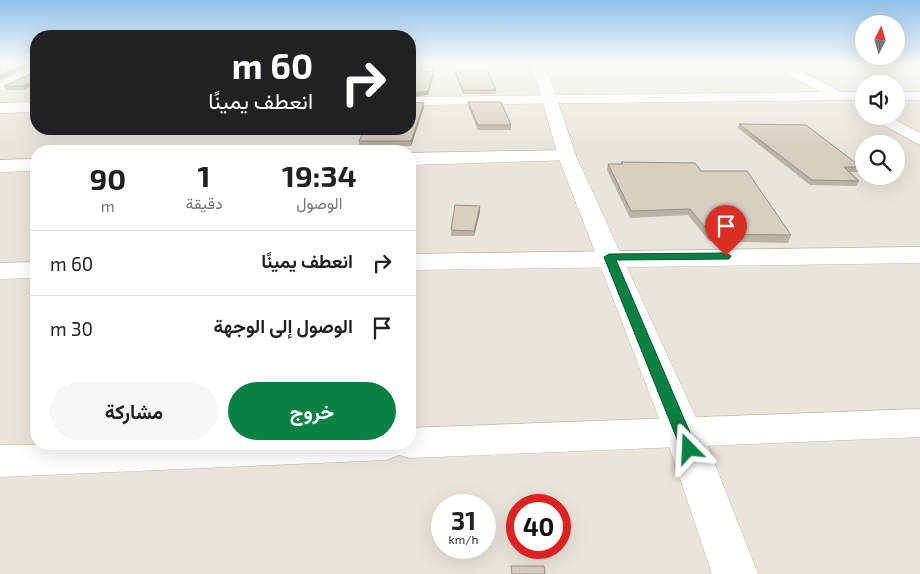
<!DOCTYPE html>
<html lang="ar">
<head>
<meta charset="utf-8">
<style>
  :root { --surface:#fff; --page:#f6f6f6; --text:#202124; --muted:#757577; --line:#e0e0e0; --accent:#0b8043 }
  body { margin:0; font-family:"Exo 2",Vazirmatn,sans-serif; background:var(--page); color:var(--text); direction:rtl; height:100vh; display:flex; flex-direction:column; font-size:19px; white-space:nowrap }
  * { box-sizing:border-box; margin:0 }
  p { font-size:16px; color:var(--muted) }
  .icon { flex:none; width:28px; height:28px; fill:none; stroke:currentColor; stroke-width:2; stroke-linecap:round; stroke-linejoin:round }
  .map { position:relative; flex:1; overflow:hidden; direction:ltr }
  .drawer { position:absolute; left:30px; top:145px; width:386px; height:305px; display:flex; flex-direction:column; background:var(--surface); border-radius:20px; box-shadow:0 5px 20px #0002; direction:rtl }
  .drawer>* { flex:none }
  .hud { position:absolute; left:30px; top:30px; width:386px; height:105px; border-radius:20px; box-shadow:0 5px 20px #0002; direction:rtl; background:#202124; color:#fff; overflow:hidden }
  .needle { width:32px; rotate:5deg }
  .controls { position:absolute; left:855px; top:15px; display:grid; gap:10px }
  .controls a { display:grid; place-items:center; width:50px; height:50px; border-radius:50%; background:var(--surface); box-shadow:0 5px 20px #0002; font-size:25px }
  .speed { position:absolute; left:431px; top:494px; display:flex; gap:10px; font-size:25px; font-weight:700; text-align:center }
  .speed>* { display:grid; place-content:center; width:65px; height:65px; border-radius:50%; background:var(--surface); box-shadow:0 5px 20px #0002; line-height:1 }
  .speed small { font-size:12px; font-weight:400 }
  .speed .limit { border:8px solid #d22; background:#fff; color:#111 }
  .pin { position:absolute; display:grid; place-items:center; width:42px; height:42px; color:#fff; margin:-51px -21px; border-radius:50% 50% 50% 0; rotate:-45deg; box-shadow:0 0 5px #0007 }
  .pin .icon { rotate:45deg }
  .me { position:absolute; width:55px; margin:-28px; rotate:339deg; stroke-linejoin:round; filter:drop-shadow(0 0 4px #0008) }
  .turn { display:flex; align-items:center; gap:18px; height:105px; padding:0 20px; font-size:22px }
  .turn .icon { width:65px; height:65px; stroke-width:2.5 }
  .turn b { display:block; font-size:35px; line-height:42px }
  .eta { display:flex; justify-content:space-evenly; align-items:center; height:85px; text-align:center }
  .eta b { font-size:30px; font-weight:700; line-height:35px }
  .button { display:flex; gap:10px; margin-top:auto; padding:10px 20px }
  .button a { flex:1; height:58px; border-radius:30px; background:var(--accent); color:#fff; font-size:20px; font-weight:700; line-height:58px; text-align:center }
  .button a+a { background:var(--page); color:var(--text) }
  ul { padding:0; list-style:none }
  li { display:flex; align-items:center; gap:15px; height:65px; padding:0 20px; border-top:1px solid var(--line) }
  li div { flex:1 }
  li b { display:block; font-size:19px }
  li em { font-style:normal }
  .map>svg:first-child { display:block }
  .residential { fill:#eae5da; fill-rule:evenodd }
  .lines { fill:none; stroke-linecap:round; stroke-linejoin:round }
  .minor-casing { stroke:#c2bbae; stroke-width:1 }
  .tertiary-casing { stroke:#c2bbae; stroke-width:1 }
  .minor { fill:#fff; fill-rule:evenodd }
  .tertiary { fill:#fff; fill-rule:evenodd }
  .wall { fill:#bab2a6 }
  .shaded-wall { fill:#979187 }
  .building { fill:#d8cfc1; stroke:#979187 }
  .route { fill:#0b8043; stroke:#07532c }
</style>
</head>
<body>
<div class="map">
<svg width="920" height="574" viewBox="0 0 920 574">
  <rect width="100%" height="100%" fill="#f6f3ec"/>
  <!-- residential -->
  <path class="residential" d="M0 63H36V129H410V63H920V574H0ZM864 84H896V116H864ZM864 144H896V176H864ZM36 151H410V444H36ZM442 505H485V548H442ZM518 505H560V548H518Z"/>
  <g class="lines">
    <defs>
      <g id="minor">
        <polygon points="410,63 442,63 436,67 410,67"/>
        <polygon points="769,63 785,63 841,92 864,92 864,100 410,105 410,97 820,92"/>
        <polygon points="36,65 36,74 0,91 0,82"/>
        <rect x="896" y="92" width="24" height="8"/>
        <polygon points="36,102 36,112 0,113 0,103"/>
        <polygon points="867,116 888,116 920,133 920,145"/>
        <polygon points="567,150 574,152 576,156 574,160 410,165 410,153"/>
        <polygon points="36,159 36,171 0,172 0,160"/>
        <polygon points="920,247 920,263 410,270 410,254"/>
        <polygon points="36,262 36,278 0,279 0,263"/>
        <polygon points="920,409 920,437 410,458 399,455 386,460 0,477 0,445 410,444 410,428"/>
      </g>
      <polygon id="tertiary" points="528,63 540,63 551,81 576,156 702,431 758,574 712,574 664,431 558,156 537,81"/>
    </defs>
    <!-- minor casing -->
    <use href="#minor" class="minor-casing"/>
    <!-- tertiary casing -->
    <use href="#tertiary" class="tertiary-casing"/>
    <!-- minor -->
    <use href="#minor" class="minor"/>
    <!-- tertiary -->
    <use href="#tertiary" class="tertiary"/>
  </g>
  <!-- wall -->
  <g class="wall">
    <polygon points="1,63 36,63 36,84 24,90 6,90 4,86 35,72 36,64 35,63 0,80 0,64"/>
    <polygon points="455,71 496,90 496,94 463,94 455,75"/>
    <polygon points="468,102 511,125 511,130 478,130 468,106"/>
    <polygon points="424,107 411,146 359,146 359,141"/>
    <polygon points="739,124 861,167 859,172 849,172 859,181 856,186 810,185 738,128"/>
    <polygon points="204,129 198,134 167,134 166,130"/>
    <polygon points="621,162 701,171 791,235 788,243 709,241 688,215 630,218 607,170 608,164 621,164"/>
    <polygon points="480,206 480,212 474,236 451,236 451,230"/>
  </g>
  <!-- shaded-wall -->
  <g class="shaded-wall">
    <polygon points="26,63 35,63 0,80 0,75"/>
    <polygon points="434,71 434,75 428,95 410,97 410,93"/>
    <polygon points="36,79 36,84 24,90 22,86"/>
    <polygon points="424,103 424,107 411,146 411,141"/>
    <polygon points="198,129 204,129 198,134 197,130"/>
    <polygon points="480,206 480,212 474,236 474,231"/>
  </g>
  <!-- building -->
  <g class="building">
    <polygon points="1,63 26,63 0,75 0,64"/>
    <polygon points="36,63 36,79 22,86 4,86 35,72"/>
    <polygon points="410,65 422,65 421,72 434,71 428,91 410,93"/>
    <polygon points="487,70 496,90 463,90 455,71"/>
    <polygon points="410,102 424,103 411,141 359,141 365,129 410,129"/>
    <polygon points="468,102 501,102 511,125 478,125"/>
    <polygon points="739,124 806,125 861,167 844,167 859,181 812,180"/>
    <polygon points="166,129 198,129 197,130 166,130"/>
    <polygon points="621,162 695,163 701,171 747,171 791,235 711,234 690,209 631,211 608,164 623,164"/>
    <polygon points="455,205 480,206 474,231 451,230"/>
    <polygon points="511,566 544,566 545,574 512,574"/>
  </g>
  <!-- sky -->
  <linearGradient id="sky" x2="0" y2="1"><stop stop-color="#8fc1ec"/><stop offset="0.44" stop-color="#fbfaf6"/><stop offset="1" stop-color="#fbfaf6" stop-opacity="0"/></linearGradient>
  <rect width="920" height="144" fill="url(#sky)"/>
  <!-- route -->
  <polygon class="route" points="726,253 731,256 729,259 616,260 697,449 695,453 689,455 684,453 681,449 604,257 609,254"/>
</svg>
<div class="controls">
<a><svg class="needle" viewBox="-14 -14 28 28"><path d="M0-13l5 13h-10z" fill="#e53935"/><path d="M0 13l5-13h-10z" fill="#757577"/></svg></a>
<a><svg class="icon" aria-label="sound" viewBox="0 0 24 24"><path d="M4 9h4l5-4v14l-5-4H4zM17 9q2 3 0 6"/></svg></a>
<a><svg class="icon" aria-label="search" viewBox="0 0 24 24"><circle cx="10" cy="10" r="6"/><path d="M15 15l6 6"/></svg></a>
</div>
<div class="speed"><div>31<small>km/h</small></div><div class="limit">40</div></div>
<div class="pin" style="left:726px;top:256px;background:#d93025"><svg class="icon" aria-label="arrive" viewBox="0 0 24 24"><path d="M6 21V4h12l-3 4 3 4H6"/></svg></div>
<svg class="me" style="left:689px;top:449px" viewBox="-20 -20 40 40"><path d="M0-17L14 15 0 8-14 15z" fill="#0b8043" stroke="#fff" stroke-width="4"/></svg>
<div class="hud">
<div class="turn"><svg class="icon" aria-label="right" viewBox="0 0 24 24"><path d="M7 20v-9h11M14 6l5 5-5 5"/></svg><div><b>60 m</b>انعطف يمينًا</div></div>
</div>
<section class="drawer">
<div class="eta">
<div><b>19:34</b><p>الوصول</p></div>
<div><b>1</b><p>دقيقة</p></div>
<div><b>90</b><p>m</p></div>
</div>
<ul>
<li><svg class="icon" aria-label="right" viewBox="0 0 24 24"><path d="M7 20v-9h11M14 6l5 5-5 5"/></svg><div><b>انعطف يمينًا</b></div><em>60 m</em></li>
<li><svg class="icon" aria-label="arrive" viewBox="0 0 24 24"><path d="M6 21V4h12l-3 4 3 4H6"/></svg><div><b>الوصول إلى الوجهة</b></div><em>30 m</em></li>
</ul>
<div class="button"><a>خروج</a><a>مشاركة</a></div>
</section>
</div>
</body>
</html>
